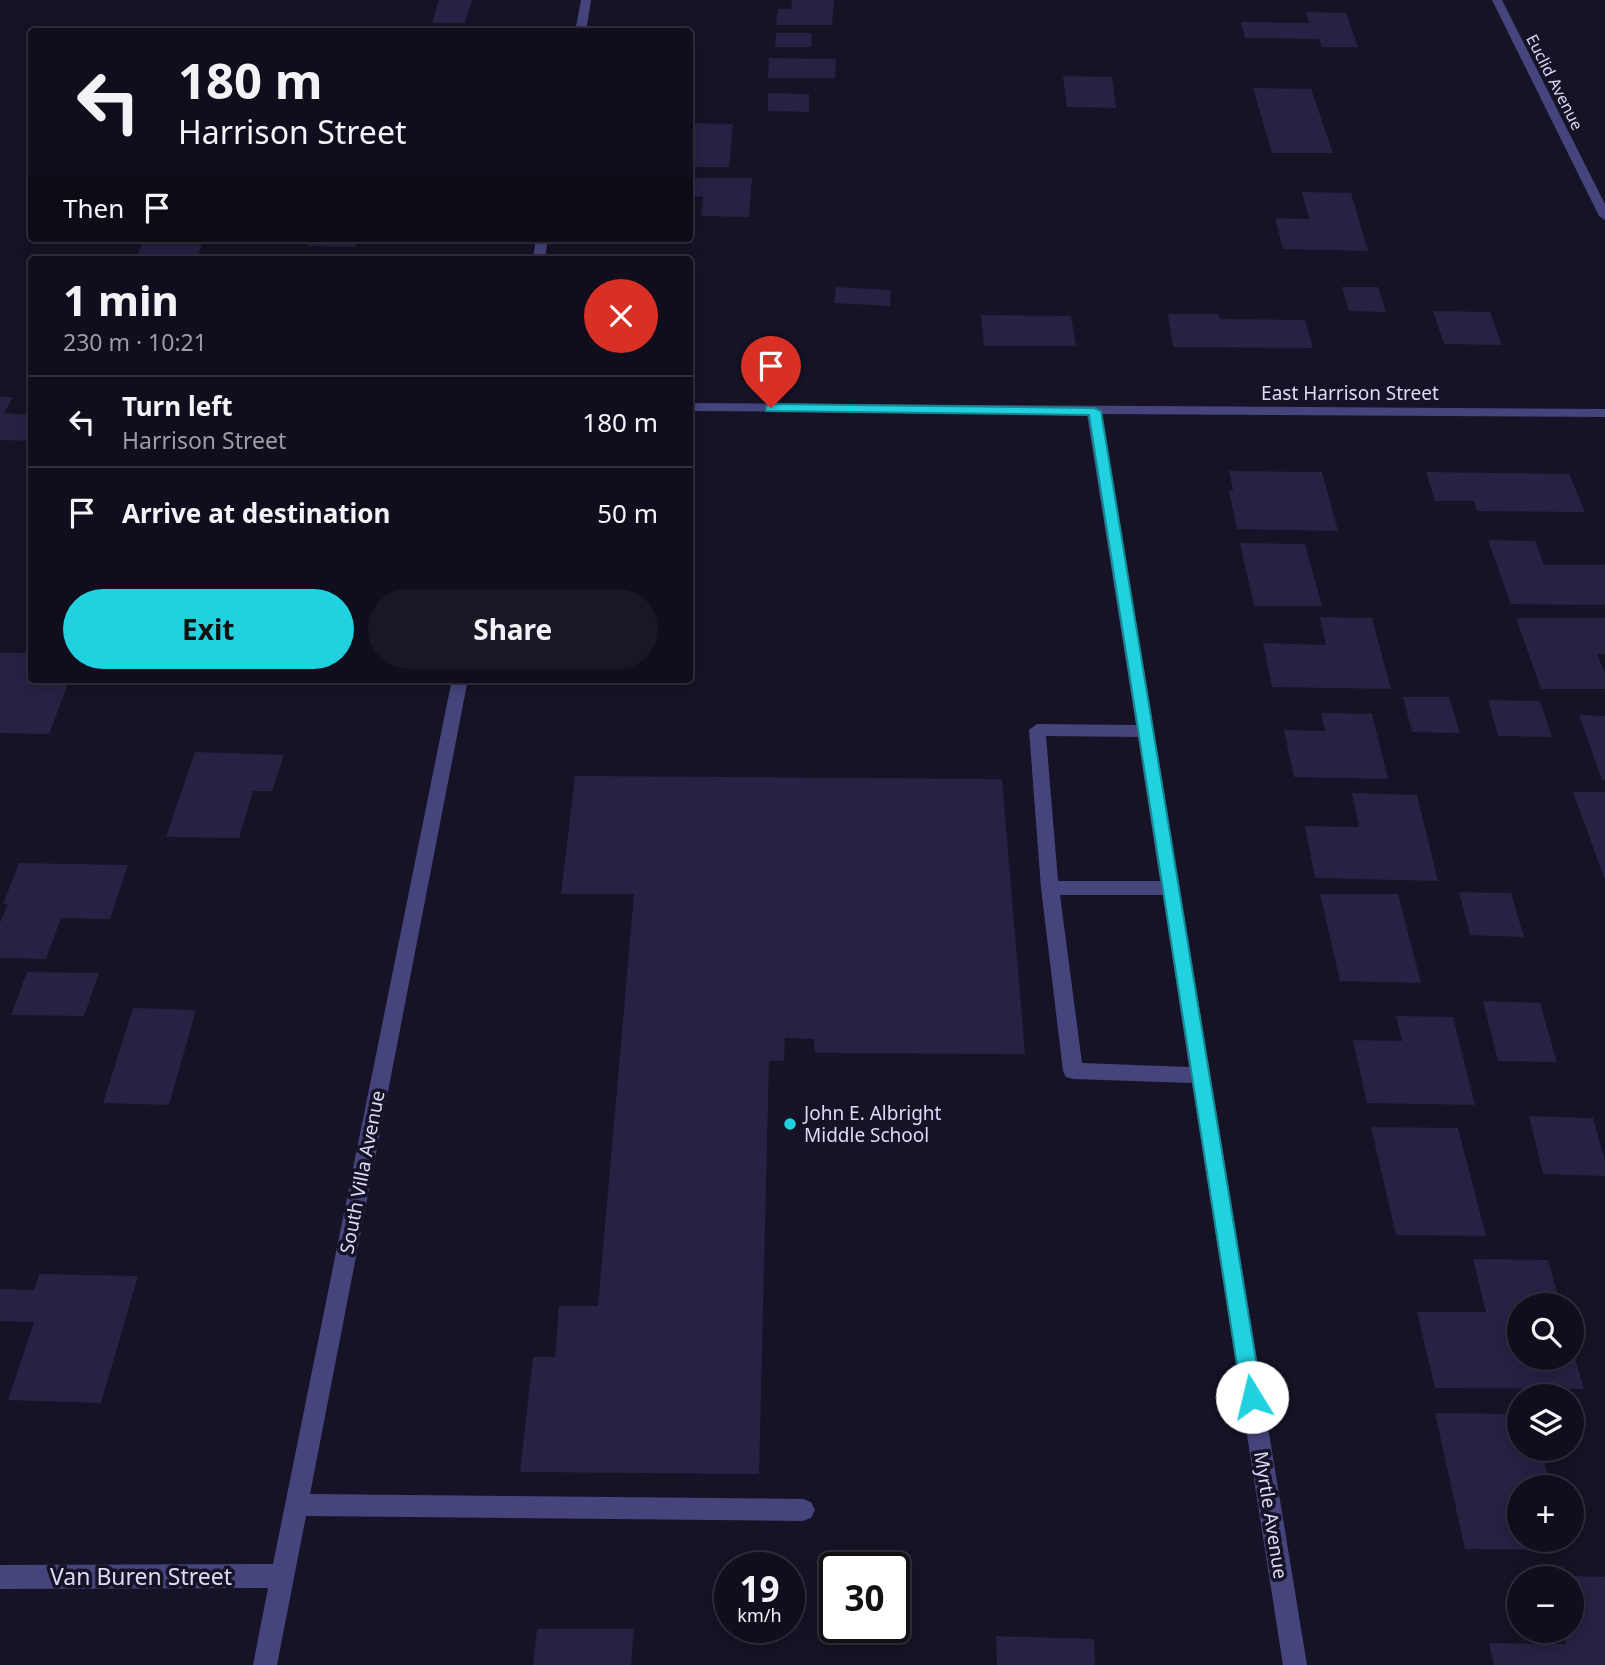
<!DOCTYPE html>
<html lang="en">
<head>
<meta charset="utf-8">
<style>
  :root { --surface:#100e1c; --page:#191725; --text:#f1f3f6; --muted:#9c9ca3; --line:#302e3b; --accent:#21d1e0 }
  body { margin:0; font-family:"Noto Sans",sans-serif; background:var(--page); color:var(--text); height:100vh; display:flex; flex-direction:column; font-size:26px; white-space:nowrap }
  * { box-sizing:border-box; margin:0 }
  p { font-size:23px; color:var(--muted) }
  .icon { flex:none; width:38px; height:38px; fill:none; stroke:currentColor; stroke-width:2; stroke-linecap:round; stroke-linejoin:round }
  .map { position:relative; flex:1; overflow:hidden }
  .drawer { position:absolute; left:28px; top:256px; width:665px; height:427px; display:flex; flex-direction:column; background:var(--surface); border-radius:7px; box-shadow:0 4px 18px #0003,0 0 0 2px var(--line) }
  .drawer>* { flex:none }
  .top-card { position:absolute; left:28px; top:28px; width:665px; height:214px; border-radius:7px; box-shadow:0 4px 18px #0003,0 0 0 2px var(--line); background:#100e1c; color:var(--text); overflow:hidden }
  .tools { position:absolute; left:1507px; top:1293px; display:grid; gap:14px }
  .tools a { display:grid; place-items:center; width:77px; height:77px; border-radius:50%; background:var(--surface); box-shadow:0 4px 18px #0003,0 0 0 2px var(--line); font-size:35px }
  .speed { position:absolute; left:714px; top:1552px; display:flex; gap:14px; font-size:35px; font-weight:700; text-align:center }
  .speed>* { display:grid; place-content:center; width:91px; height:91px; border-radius:50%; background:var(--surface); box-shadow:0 4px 18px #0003,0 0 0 2px var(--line); line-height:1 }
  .speed small { font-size:18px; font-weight:400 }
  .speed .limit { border:4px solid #111; border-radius:10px; background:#fff; color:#111 }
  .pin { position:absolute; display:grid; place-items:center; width:60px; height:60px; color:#fff; margin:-72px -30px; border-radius:50% 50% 50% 0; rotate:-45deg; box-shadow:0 0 7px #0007 }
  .pin .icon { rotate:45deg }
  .me { position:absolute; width:77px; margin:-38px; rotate:351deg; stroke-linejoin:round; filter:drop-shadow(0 0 5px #0008) }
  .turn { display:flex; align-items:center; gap:24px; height:147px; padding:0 35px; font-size:32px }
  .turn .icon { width:91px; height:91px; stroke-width:2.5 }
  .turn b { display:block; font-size:49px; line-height:60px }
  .then { display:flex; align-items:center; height:66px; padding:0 35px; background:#0003; gap:14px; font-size:26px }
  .round { display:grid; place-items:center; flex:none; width:74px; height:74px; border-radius:37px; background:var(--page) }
  .headline { display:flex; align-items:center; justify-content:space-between; height:119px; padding:0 35px }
  h1 { font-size:42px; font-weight:700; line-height:52px }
  .button { display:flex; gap:14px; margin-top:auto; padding:14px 35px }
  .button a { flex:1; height:80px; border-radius:42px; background:var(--accent); color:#111; font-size:28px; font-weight:700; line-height:80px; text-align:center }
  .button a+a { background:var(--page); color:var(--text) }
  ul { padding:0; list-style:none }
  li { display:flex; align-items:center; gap:21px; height:91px; padding:0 35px; border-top:2px solid var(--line) }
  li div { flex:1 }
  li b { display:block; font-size:26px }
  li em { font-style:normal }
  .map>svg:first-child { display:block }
  .building { fill:#272143 }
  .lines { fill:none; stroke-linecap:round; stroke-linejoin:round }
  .minor { fill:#45447d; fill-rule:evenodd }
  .route { fill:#21d1e0; stroke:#158892; stroke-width:2 }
  .poi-dot { fill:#21d1e0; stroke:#151325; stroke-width:2.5 }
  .labels { text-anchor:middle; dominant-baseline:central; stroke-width:7; stroke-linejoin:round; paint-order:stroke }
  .far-street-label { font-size:16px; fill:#dedbfa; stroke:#151325 }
  .street-label { font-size:19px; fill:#dedbfa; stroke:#151325 }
  .poi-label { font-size:19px; fill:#dedbfa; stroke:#151325; text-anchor:start }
  .near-street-label { font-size:23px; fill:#dedbfa; stroke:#151325 }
</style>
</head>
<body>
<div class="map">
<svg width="1605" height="1665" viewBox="0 0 1605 1665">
  <rect width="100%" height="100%" fill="#151325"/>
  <!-- building -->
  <g class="building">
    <polygon points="439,0 472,0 465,23 432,23"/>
    <polygon points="792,0 834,0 832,25 776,25 778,9 791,9"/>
    <polygon points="1306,12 1346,13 1358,47 1322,47 1319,39 1245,38 1241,22 1309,23"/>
    <polygon points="776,33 812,33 811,47 775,47"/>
    <polygon points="769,58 836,59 835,78 768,78"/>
    <polygon points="1063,76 1112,77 1116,108 1067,107"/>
    <polygon points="1253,88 1311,89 1333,153 1272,153"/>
    <polygon points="768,93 809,94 809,112 768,111"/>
    <polygon points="690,123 733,124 729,167 690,167"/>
    <polygon points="690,178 752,178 749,217 701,216 703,197 690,196"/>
    <polygon points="1302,192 1351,193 1368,251 1283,249 1275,218 1309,219"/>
    <polygon points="145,238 204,238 198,255 138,254"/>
    <polygon points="310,238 358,238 355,247 307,246"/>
    <polygon points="836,287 891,290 890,306 834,303"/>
    <polygon points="1342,287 1378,287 1386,312 1349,311"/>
    <polygon points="1433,311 1490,312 1502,345 1444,344"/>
    <polygon points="1168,314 1218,314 1220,319 1305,320 1313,348 1173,347"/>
    <polygon points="981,315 1071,316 1076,346 984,346"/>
    <polygon points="0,397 13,397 4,413 32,415 32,441 0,440"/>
    <polygon points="1229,471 1322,472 1338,531 1237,529 1229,490 1233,491"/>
    <polygon points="1426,472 1569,474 1585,512 1477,511 1474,501 1435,501"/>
    <polygon points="1488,540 1535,541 1544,565 1605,565 1605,605 1511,604"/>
    <polygon points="1240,543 1305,544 1322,606 1254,606"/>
    <polygon points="1320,617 1372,618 1391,689 1272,687 1263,643 1326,645"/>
    <polygon points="1516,618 1605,618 1605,654 1597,654 1605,673 1605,689 1541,689"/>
    <polygon points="0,653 32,653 32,679 70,679 49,734 0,733"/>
    <polygon points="1403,697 1449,697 1460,733 1412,732"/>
    <polygon points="1488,700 1540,701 1552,737 1498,736"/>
    <polygon points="1321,713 1372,714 1388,779 1294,777 1284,730 1325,731"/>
    <polygon points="1579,715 1605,716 1605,780 1602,780"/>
    <polygon points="195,752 284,755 272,791 253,791 239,838 166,837"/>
    <polygon points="575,776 1002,779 1025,1054 815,1053 814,1039 785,1038 784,1061 769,1061 759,1474 520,1472 533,1357 555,1357 559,1306 598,1306 634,894 561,894"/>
    <polygon points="1573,792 1605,792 1605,880"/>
    <polygon points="1352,793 1417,795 1438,881 1315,878 1305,826 1359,827"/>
    <polygon points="19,863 128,865 110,919 61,918 46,959 0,958 0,923 8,904 3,904"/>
    <polygon points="1459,892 1511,893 1524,937 1470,935"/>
    <polygon points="1320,894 1398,894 1421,983 1340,981"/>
    <polygon points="27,972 99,973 84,1016 11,1015"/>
    <polygon points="1483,1001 1540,1003 1557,1062 1498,1061"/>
    <polygon points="133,1008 196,1010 169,1105 103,1103"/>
    <polygon points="1396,1016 1453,1017 1475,1105 1367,1103 1353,1040 1402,1041"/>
    <polygon points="1529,1116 1593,1118 1605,1161 1605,1176 1543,1174"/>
    <polygon points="1371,1127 1458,1128 1486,1236 1396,1235"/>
    <polygon points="1473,1259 1548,1260 1561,1306 1519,1306 1519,1358 1572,1358 1572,1347 1584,1389 1435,1388 1417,1312 1486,1312"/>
    <polygon points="39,1274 138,1276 101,1403 8,1400 34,1322 0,1321 0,1289 34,1290"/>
    <polygon points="1435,1413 1519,1414 1519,1449 1541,1449 1551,1488 1519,1488 1519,1540 1564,1540 1566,1550 1465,1549"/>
    <polygon points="1572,1576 1605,1577 1605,1665 1494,1665 1489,1643 1566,1644 1563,1631 1572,1631"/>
    <polygon points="537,1629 634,1629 631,1665 533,1665"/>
    <polygon points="996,1636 1094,1639 1095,1665 997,1665"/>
  </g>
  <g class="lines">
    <!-- minor -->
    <g class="minor">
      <polygon points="581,0 591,0 586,32 575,32"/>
      <polygon points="1492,0 1502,0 1605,204 1605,220 1599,216"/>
      <polygon points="536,238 548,238 545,259 533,259"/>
      <path d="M690 403 1605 409V417L1102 414 1307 1665H1283L1192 1083 1073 1079 1066 1077 1063 1071 1041 888 1029 730 1037 724 1136 725 1087 414 690 411ZM1046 736 1138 737 1160 881H1058ZM1060 895H1163L1189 1067 1082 1063Z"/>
      <polygon points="452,679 468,679 310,1494 803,1499 811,1502 815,1510 811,1518 803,1521 306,1516 277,1665 253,1665 268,1588 0,1589 0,1565 273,1564"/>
    </g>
  </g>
  <!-- route -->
  <polygon class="route" points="771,404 1094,408 1101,411 1262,1397 1259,1404 1252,1406 1245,1404 1242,1397 1089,415 766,411 766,406"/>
  <!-- markers -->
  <circle class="poi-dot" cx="790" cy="1124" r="7"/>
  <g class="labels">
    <!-- far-street labels -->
    <g class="far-street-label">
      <text transform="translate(1555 82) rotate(63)">Euclid Avenue</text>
    </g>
    <!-- street labels -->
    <g class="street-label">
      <text x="1350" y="393">East Harrison Street</text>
      <text transform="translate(362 1172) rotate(-79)">South Villa Avenue</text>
      <text transform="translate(1271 1515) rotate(81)">Myrtle Avenue</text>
    </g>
    <!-- poi labels -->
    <g class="poi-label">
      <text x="804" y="1113">John E. Albright<tspan x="804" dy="22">Middle School</tspan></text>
    </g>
    <!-- near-street labels -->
    <g class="near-street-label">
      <text x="141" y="1576">Van Buren Street</text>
    </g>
  </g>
</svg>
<div class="tools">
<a><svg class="icon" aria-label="search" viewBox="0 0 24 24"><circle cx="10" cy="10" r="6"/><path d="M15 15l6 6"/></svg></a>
<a><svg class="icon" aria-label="layers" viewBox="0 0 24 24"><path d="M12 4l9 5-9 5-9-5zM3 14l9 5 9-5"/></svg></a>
<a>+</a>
<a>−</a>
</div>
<div class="speed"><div>19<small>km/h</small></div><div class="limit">30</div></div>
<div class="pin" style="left:771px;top:408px;background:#d93025"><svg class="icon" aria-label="arrive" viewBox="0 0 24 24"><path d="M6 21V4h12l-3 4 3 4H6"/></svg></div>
<svg class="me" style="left:1252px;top:1397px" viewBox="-20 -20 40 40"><circle r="19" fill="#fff"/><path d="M0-13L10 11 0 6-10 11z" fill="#21d1e0"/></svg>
<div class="top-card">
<div class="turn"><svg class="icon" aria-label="left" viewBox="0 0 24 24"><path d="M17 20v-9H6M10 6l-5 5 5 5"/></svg><div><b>180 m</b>Harrison Street</div></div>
<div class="then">Then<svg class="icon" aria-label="arrive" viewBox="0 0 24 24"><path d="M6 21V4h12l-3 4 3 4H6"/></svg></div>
</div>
<section class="drawer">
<div class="headline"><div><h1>1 min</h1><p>230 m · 10:21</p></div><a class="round" style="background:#d93025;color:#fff"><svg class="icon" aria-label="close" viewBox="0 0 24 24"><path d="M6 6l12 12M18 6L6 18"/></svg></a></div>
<ul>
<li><svg class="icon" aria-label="left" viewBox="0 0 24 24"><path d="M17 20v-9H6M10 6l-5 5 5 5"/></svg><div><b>Turn left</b><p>Harrison Street</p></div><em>180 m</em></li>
<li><svg class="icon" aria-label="arrive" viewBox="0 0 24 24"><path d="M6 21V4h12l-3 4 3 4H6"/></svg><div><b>Arrive at destination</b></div><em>50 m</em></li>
</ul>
<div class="button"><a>Exit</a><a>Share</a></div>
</section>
</div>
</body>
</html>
